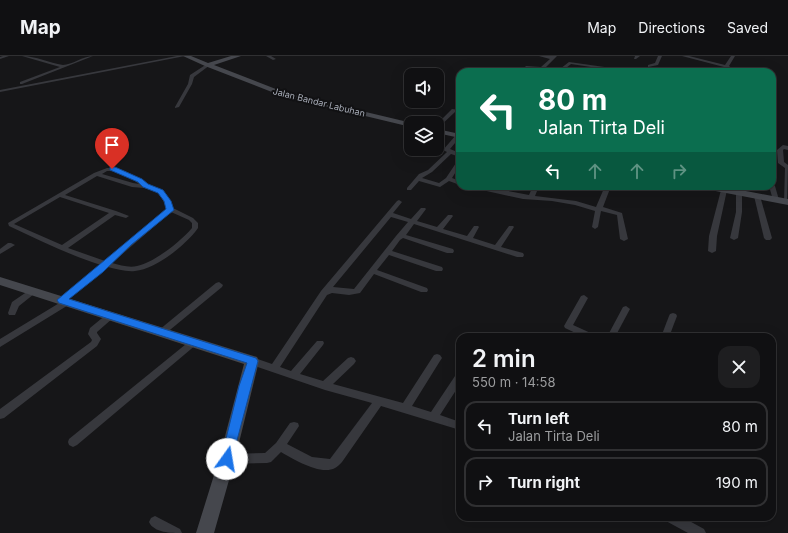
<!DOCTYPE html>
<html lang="en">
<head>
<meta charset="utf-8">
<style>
  :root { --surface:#101012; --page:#1e1e20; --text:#f1f3f6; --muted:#9c9d9f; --line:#303032 }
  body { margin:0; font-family:Inter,sans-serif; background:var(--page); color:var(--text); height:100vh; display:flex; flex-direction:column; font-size:15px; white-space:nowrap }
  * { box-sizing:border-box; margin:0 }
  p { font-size:13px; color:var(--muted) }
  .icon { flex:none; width:22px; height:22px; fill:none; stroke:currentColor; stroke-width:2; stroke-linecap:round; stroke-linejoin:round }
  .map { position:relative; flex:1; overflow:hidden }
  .sheet { position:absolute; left:456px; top:277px; width:320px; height:188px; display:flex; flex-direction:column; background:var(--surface); border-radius:12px; box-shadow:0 4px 16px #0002,0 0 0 1px var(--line) }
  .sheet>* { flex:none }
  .top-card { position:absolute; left:456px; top:12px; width:320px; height:122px; border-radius:12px; box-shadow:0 4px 16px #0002,0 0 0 1px var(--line); background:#0b6e4f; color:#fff; overflow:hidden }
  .controls { position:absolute; left:404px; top:12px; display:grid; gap:8px }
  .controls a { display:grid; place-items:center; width:40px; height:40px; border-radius:8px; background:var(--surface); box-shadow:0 4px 16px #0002,0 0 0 1px var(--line); font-size:20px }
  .pin { position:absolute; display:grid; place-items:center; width:34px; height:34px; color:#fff; margin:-41px -17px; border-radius:50% 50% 50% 0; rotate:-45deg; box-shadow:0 0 4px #0007 }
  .pin .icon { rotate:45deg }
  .me { position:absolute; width:44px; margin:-22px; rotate:13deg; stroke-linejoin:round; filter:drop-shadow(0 0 3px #0008) }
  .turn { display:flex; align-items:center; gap:14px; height:84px; padding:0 16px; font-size:18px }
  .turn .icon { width:52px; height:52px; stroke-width:2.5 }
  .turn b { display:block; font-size:28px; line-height:34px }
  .lanes { display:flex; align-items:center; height:38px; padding:0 16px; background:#0003; justify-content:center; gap:20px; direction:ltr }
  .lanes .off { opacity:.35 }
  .round { display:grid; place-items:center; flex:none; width:42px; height:42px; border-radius:12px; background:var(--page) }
  .summary { display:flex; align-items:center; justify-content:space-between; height:68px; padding:0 16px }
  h1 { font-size:24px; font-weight:600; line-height:30px }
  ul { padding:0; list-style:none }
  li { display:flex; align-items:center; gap:12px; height:50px; margin:0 8px 6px; padding:0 8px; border:2px solid var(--line); border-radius:12px }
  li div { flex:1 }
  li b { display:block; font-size:15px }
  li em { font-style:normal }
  header { display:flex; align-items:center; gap:24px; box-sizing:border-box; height:56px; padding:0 20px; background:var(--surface); border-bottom:1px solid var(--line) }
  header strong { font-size:19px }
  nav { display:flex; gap:22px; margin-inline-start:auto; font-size:14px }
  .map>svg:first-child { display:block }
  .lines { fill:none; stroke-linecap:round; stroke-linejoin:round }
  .street { fill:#37383d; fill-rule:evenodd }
  .secondary { fill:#45474d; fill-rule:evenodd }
  .route { fill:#1a73e8; stroke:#114b97 }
  .labels { text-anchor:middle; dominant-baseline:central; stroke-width:4; stroke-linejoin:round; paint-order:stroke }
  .far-street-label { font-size:9px; fill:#a8adb8; stroke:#111113 }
</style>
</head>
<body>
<header>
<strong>Map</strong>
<nav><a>Map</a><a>Directions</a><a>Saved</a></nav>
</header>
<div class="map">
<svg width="788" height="477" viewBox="0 0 788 477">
  <rect width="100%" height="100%" fill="#161618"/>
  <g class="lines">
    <!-- street -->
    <g class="street">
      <polygon points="3,0 9,0 0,3 0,1"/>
      <path d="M22 0C36 0 49 7 63 9 72 9 83 0 93 0L22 28H20V26L60 11Z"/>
      <polygon points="177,0 185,0 0,36 0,34"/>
      <polygon points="266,0 271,0 276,3 273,4"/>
      <polygon points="539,0 557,0 544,13 528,12 524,16 520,16 526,10 541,11 550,3"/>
      <polygon points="635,0 640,0 636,3 634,3"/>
      <polygon points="658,0 662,0 658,9 648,11 648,9 655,7"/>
      <polygon points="682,0 689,0 725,9 731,0 735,0 729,10 733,13 732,16 728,16 729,14 724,11"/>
      <polygon points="569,6 633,15 635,16 624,16 571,8 561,16 556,16"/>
      <polygon points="207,8 210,9 194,21 192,28 179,51 175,52 175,51 188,28 190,19"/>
      <polygon points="772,41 777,43 774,57 772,58"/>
      <polygon points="452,53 460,54 460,56 455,56 437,73 437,68"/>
      <polygon points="456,79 460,79 460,81 450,93 460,97 460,101 451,98 432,116 422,122 439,127 446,122 458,104 460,103 460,109 452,122 460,125 460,129 449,125 440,131 419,125 411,134 407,134 407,132 419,118 428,114 447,96 443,94"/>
      <polygon points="783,89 788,90 788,94 784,93 783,94 784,106 788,109 787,148 784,146 785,112 778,107 777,94"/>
      <path d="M107 112H115L127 116 142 124 147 129 163 135 170 145 173 152 193 162 198 167V172C186 189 156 213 135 215 126 216 117 213 108 211L68 243 71 246 70 248 0 291V283L61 246 58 244 59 242 101 209C69 199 39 184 9 170L8 167 94 117ZM107 115C118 114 131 121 139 128L133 127 102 118ZM97 120 132 131 144 132 159 137 167 152 105 205 68 192 115 159 126 162 129 160 116 155 65 139ZM60 141 109 157 62 189 14 168ZM171 156 189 164 192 167V172C180 186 155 206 137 210 129 212 120 209 112 207Z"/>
      <polygon points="772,128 775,130 779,144 778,145 776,146 773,144 769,130 772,130"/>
      <polygon points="470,130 482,130 529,139 533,130 539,130 535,140 576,145 596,151 605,130 611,130 603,151 622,157 628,183 624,185 620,183 617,159 601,155 598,171 595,173 592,171 595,155 575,149 552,145 523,143 473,132"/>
      <polygon points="724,132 727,134 717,180 716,195 712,197 708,195 709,180 721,134"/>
      <polygon points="739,135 742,137 742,156 738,182 734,184 730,182 736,156 736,137"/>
      <polygon points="757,138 760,140 772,182 770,184 766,184 764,182 754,140"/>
      <path d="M399 144 402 146 393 157 411 163 421 152H425L426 153 417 165 437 171 448 159H452L453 160 443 173 467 180 474 170H478L479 171 473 182 495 189 509 170H513L514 171 501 191 523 197 524 199 523 201H517L414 168 406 179 453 193 454 195 453 197H447L403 182 400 184 392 195 442 211 443 213 442 215H436L389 199 377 214 427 232 428 234 427 236H421L374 218 360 237 349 239 332 237 327 239 280 311 291 315 317 285H323L324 287 323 289 300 318 323 325 348 302 351 301 354 302 356 305 354 308 333 328 403 347 434 299 437 298 440 299 442 302 440 305 412 350 431 356 457 317 460 316V328L440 359 460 366V374L381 350 342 406C340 408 337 411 335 412 321 420 293 403 281 396L271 406 267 407 227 408 223 407 222 403 223 399 227 398 265 397 276 387 290 367 294 366 298 367 299 370 287 388 312 401 330 403 372 347 325 334 249 308 247 305 249 302 252 301 272 308 321 235 397 145ZM391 161 408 166 396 180 354 233 333 231Z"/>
      <polygon points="8,187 11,187 15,189 0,198 0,193"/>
      <polygon points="219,226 223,229 222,231 165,278 159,278 158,276 159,274 216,227"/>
      <polygon points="31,233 34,234 35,236 34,238 19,250 15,259 9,259 8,257 12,246"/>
      <polygon points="584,239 588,242 573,269 595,279 596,281 584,281 565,272 564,270 581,240"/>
      <polygon points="626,250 630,253 615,281 607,281 623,251"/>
      <polygon points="110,257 113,258 114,260 113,262 97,276 97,277 101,283 97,290 4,362 0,363 0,353 91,286 92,284 88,278 90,272 107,258"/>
      <polygon points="673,257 676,258 677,260 669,281 661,281 669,260 670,258"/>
      <polygon points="194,283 197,284 198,286 197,288 77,389 73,391 69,389 68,386 69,383 191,284"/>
      <path d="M155 460 180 473 182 477C171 477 154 477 149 466L151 462Z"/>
      <polygon points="664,461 682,461 704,473 706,477 688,477 666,465"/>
    </g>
    <!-- secondary -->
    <g class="secondary">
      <polygon points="183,0 191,0 208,7 231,0 241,0 214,9 286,37 412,67 411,67 411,71 282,40 205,10"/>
      <polygon points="437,73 460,78 460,82 437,77"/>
      <polygon points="700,130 720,130 788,143 788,149 705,133"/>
      <polygon points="0,221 257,301 259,305 235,403 214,477 196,477 219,403 244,308 0,229"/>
    </g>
  </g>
  <!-- route -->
  <polygon class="route" points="110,111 115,111 142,123 148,128 163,134 171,145 174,154 131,189 103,216 69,243 256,302 258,305 231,407 227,409 223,407 221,403 239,330 247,307 59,247 57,244 166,153 164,145 158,137 143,131 138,126 110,114"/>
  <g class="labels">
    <!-- far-street labels -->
    <g class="far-street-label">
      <text transform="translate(319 46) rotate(14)">Jalan Bandar Labuhan</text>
    </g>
  </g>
</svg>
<div class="controls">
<a><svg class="icon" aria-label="sound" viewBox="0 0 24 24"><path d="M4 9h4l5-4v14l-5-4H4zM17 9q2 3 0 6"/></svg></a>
<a><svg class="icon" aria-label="layers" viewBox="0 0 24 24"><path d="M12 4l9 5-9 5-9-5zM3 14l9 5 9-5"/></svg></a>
</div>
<div class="pin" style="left:112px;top:113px;background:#d93025"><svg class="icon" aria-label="arrive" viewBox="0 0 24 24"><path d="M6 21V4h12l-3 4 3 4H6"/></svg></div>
<svg class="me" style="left:227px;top:403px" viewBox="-20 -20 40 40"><circle r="19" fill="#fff"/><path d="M0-13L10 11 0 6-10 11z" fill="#1a73e8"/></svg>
<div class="top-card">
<div class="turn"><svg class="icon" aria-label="left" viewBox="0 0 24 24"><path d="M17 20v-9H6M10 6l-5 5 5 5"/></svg><div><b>80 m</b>Jalan Tirta Deli</div></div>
<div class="lanes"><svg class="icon" aria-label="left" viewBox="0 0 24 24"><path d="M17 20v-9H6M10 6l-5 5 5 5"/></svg><svg class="icon off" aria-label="ahead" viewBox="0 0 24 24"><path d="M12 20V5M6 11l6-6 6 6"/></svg><svg class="icon off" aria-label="ahead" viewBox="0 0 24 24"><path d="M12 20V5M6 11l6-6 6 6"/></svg><svg class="icon off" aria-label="right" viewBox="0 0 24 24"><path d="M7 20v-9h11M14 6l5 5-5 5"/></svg></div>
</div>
<section class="sheet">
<div class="summary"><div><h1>2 min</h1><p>550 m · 14:58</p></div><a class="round"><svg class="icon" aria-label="close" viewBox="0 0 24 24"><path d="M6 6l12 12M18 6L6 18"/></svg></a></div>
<ul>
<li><svg class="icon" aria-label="left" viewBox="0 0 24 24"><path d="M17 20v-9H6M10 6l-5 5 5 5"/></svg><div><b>Turn left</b><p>Jalan Tirta Deli</p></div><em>80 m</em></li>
<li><svg class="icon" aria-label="right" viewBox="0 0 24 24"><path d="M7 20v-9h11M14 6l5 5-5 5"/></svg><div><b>Turn right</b></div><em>190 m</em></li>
</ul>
</section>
</div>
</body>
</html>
